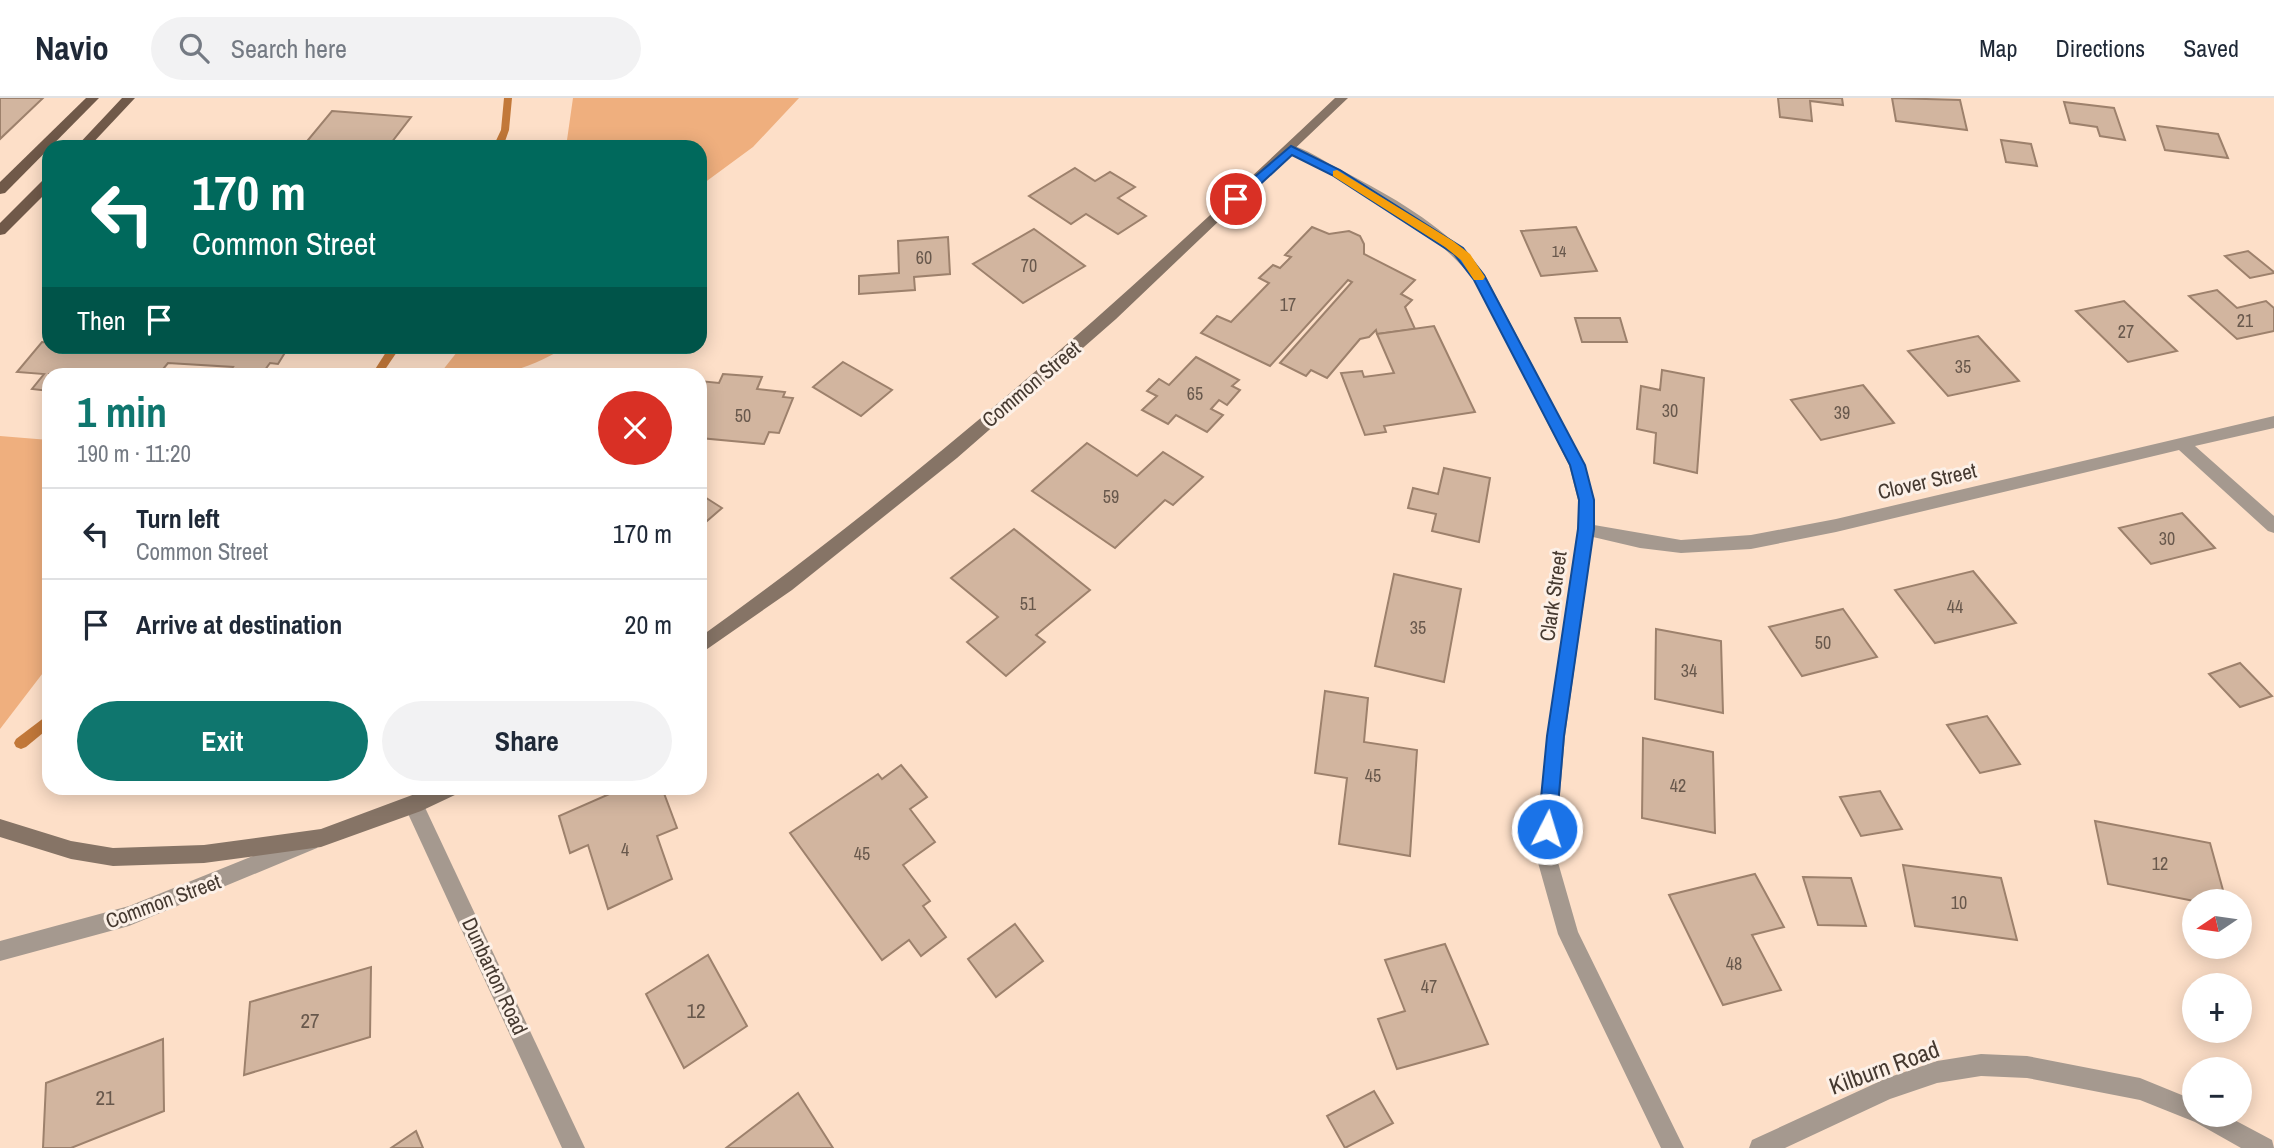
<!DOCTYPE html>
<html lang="en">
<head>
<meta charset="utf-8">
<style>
  :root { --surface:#fff; --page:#f2f2f3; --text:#1f2937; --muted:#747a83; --line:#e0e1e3; --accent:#0f766e }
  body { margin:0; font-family:"Archivo Narrow",sans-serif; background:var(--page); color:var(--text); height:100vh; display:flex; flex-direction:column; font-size:26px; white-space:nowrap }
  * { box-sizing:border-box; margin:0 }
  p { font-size:23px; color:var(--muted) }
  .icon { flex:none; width:38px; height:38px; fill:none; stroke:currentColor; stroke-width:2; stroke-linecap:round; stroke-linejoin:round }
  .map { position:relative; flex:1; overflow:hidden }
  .side { position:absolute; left:42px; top:270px; width:665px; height:427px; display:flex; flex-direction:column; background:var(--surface); border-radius:21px; box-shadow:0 4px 18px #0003 }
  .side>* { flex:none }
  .hud { position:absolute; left:42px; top:42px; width:665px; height:214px; border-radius:21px; box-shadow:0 4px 18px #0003; background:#00695c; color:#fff; overflow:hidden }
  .needle { width:46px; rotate:257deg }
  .buttons { position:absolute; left:2182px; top:791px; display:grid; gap:14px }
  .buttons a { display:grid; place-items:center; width:70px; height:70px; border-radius:50%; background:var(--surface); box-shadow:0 4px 18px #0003; font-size:35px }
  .pin { position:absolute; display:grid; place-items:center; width:60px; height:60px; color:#fff; margin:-30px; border:4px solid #fff; border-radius:50%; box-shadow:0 2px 7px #0007 }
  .me { position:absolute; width:77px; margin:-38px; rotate:5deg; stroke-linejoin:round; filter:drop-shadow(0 0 5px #0008) }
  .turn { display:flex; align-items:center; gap:24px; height:147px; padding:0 35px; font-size:32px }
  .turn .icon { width:91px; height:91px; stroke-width:2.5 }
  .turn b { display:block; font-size:49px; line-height:60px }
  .then { display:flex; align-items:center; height:66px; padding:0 35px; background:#0003; gap:14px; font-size:26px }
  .round { display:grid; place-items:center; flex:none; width:74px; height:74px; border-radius:37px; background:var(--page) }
  .summary { display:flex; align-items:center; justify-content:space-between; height:119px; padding:0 35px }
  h1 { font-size:42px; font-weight:800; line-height:52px; color:var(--accent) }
  .action { display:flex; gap:14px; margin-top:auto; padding:14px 35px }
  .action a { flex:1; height:80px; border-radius:42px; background:var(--accent); color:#fff; font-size:28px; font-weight:800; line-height:80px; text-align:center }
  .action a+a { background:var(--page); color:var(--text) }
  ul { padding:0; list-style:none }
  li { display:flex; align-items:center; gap:21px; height:91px; padding:0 35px; border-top:2px solid var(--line) }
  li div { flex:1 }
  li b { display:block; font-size:26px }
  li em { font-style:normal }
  header { display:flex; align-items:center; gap:42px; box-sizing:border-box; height:98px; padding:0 35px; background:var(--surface); border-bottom:2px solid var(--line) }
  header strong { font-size:33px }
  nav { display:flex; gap:38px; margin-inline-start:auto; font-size:24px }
  .search { width:490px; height:63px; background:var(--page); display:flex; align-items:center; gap:18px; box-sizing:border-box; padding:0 24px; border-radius:38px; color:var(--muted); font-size:26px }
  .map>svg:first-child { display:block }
  .green { fill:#efaf7e }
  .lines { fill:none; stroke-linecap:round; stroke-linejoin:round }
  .stream { fill:#c27839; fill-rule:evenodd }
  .building { fill:#d2b59f; stroke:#9d816c; stroke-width:2 }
  .minor { fill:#a5998f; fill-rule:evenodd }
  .secondary { fill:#867466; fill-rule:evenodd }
  .primary { fill:#705949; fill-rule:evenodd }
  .route { fill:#1a73e8; stroke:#114b97; stroke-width:2 }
  .slow { fill:#f59e0b }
  .labels { text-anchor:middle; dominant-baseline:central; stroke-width:6; stroke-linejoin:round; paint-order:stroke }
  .far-number-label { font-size:16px; fill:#68584c }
  .number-label { font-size:18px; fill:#68584c }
  .street-label { font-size:21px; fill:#453930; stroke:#fcf0e7 }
  .near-number-label { font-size:21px; fill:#68584c }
  .near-street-label { font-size:24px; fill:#453930; stroke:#fcf0e7 }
</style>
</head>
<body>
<header>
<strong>Navio</strong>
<div class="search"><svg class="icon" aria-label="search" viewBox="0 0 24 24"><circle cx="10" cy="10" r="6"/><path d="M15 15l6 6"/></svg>Search here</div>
<nav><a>Map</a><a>Directions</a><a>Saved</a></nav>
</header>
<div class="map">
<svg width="2274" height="1050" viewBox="0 0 2274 1050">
  <rect width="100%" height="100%" fill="#fddfc8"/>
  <!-- green -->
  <g class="green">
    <polygon points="573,0 799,0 753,49 700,88 700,49 566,49"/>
    <path d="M461 249V248L566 249C520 276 494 280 442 273Z"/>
    <polygon points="0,338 49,342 49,567 0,631"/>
  </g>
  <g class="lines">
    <!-- stream -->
    <g class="stream">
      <polygon points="504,0 512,0 509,32 503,49 493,49 501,32"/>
      <polygon points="390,248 401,248 382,276 372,276"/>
      <polygon points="49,616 49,630 26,649 21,651 16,649 14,645 16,641"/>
    </g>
  </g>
  <!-- building -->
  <g class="building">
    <polygon points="0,0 43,0 0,41"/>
    <polygon points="1778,0 1842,0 1843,7 1810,3 1812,23 1780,19"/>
    <polygon points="1892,0 1960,2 1967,32 1896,23"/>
    <polygon points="2064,4 2114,10 2125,42 2100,38 2097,29 2070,25"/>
    <polygon points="332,13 411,19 388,49 303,48"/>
    <polygon points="2157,28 2218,36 2228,60 2165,52"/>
    <polygon points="2001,42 2031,46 2037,68 2006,64"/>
    <polygon points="1075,70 1095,83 1110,74 1135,89 1118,100 1146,118 1118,136 1086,116 1071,126 1029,98"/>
    <polygon points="1312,129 1329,136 1349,133 1360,138 1364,146 1364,156 1415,182 1401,196 1412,202 1405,209 1415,231 1377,236 1376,232 1369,239 1360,241 1327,280 1311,272 1306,278 1280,265 1352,184 1348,182 1270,268 1201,235 1217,218 1231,224 1269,185 1259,180 1273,167 1280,170 1291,159 1285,157"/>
    <polygon points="1576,129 1597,173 1541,178 1521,133"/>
    <polygon points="1034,131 1085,168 1023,205 973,166"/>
    <polygon points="948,139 950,176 914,179 915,192 859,196 859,178 899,175 898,143"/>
    <polygon points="2248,153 2274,174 2274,175 2250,180 2225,158"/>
    <polygon points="2217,192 2237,210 2266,203 2274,210 2274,233 2237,241 2189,198"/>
    <polygon points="2124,203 2177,253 2128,264 2076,213"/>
    <polygon points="1575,220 1620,220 1627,244 1582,244"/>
    <polygon points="1434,228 1475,314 1384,328 1386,334 1365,337 1341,275 1362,273 1364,279 1394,275 1377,236"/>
    <polygon points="1978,238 2019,283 1948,298 1908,253"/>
    <polygon points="42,244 49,245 49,248 289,248 278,266 270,265 262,276 228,276 233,269 168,265 159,276 49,276 49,293 32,291 44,276 17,274"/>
    <polygon points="1196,259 1239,282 1232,288 1240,292 1227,307 1219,302 1211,311 1223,317 1207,334 1176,317 1168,326 1142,312 1157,298 1147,293 1159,281 1169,287"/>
    <polygon points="843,264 892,292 861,318 813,289"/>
    <polygon points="1662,272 1704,280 1697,375 1654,365 1656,335 1637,331 1641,288 1660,292"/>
    <polygon points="723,276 762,279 757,291 785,294 783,299 793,300 779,335 769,334 764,346 700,340 700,283 719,285"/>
    <polygon points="1863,287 1894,325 1821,342 1791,302"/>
    <polygon points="1087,345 1137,378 1163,354 1203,379 1173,407 1165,402 1115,450 1032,393"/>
    <polygon points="1444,370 1490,380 1479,444 1432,433 1436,416 1408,410 1413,390 1438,396"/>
    <polygon points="700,396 722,410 700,429"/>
    <polygon points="2182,415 2215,450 2151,466 2119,430"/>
    <polygon points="1014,431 1090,492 1036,537 1045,544 1006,578 967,544 998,519 951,480"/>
    <polygon points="1973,473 2016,525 1935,545 1895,492"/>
    <polygon points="1394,476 1461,491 1444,584 1375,568"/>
    <polygon points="1843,511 1877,559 1802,578 1769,529"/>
    <polygon points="1656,531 1721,543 1723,615 1655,601"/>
    <polygon points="2240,565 2272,598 2240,609 2209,576"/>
    <polygon points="1325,593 1368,600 1364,644 1417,652 1410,758 1339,746 1347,680 1315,675"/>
    <polygon points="1987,618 2020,666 1980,675 1947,627"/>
    <polygon points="1643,640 1713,654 1715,735 1642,720"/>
    <polygon points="901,667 927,699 910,711 935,744 903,767 930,803 923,808 946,839 921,858 909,842 882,862 790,735 878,676 882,681"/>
    <polygon points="623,690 662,690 677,730 657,738 672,781 608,811 588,747 570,755 559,718"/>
    <polygon points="1880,693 1902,731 1861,738 1840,699"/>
    <polygon points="2095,723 2210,745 2226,803 2194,803 2108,786"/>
    <polygon points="1903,767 2001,780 2017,842 1915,828"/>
    <polygon points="1755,776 1784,829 1752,837 1781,892 1723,907 1669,797"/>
    <polygon points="1803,779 1851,780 1866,828 1818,827"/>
    <polygon points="1015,826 1043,863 996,899 968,861"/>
    <polygon points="1445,846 1488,946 1397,971 1378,921 1405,913 1385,862"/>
    <polygon points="708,857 747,928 684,970 646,896"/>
    <polygon points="371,869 370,939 244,977 250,904"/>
    <polygon points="163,941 164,1013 71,1050 43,1050 46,985"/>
    <polygon points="1374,993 1393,1025 1345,1050 1327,1018"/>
    <polygon points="798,995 833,1050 726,1050"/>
    <polygon points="416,1033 423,1050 391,1050"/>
  </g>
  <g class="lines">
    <!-- minor -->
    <g class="minor">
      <path d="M1291 47C1306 51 1321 61 1335 69 1390 97 1446 128 1485 177L1585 367 1594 402V427L1681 442 1751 437 1836 421 2274 318V330L2195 348 2274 418V435L2268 433 2179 352 1836 434 1751 451 1681 455 1640 450 1593 439 1565 638 1555 754 1578 834 1684 1050H1661L1558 836 1535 754 1547 638 1578 431V402L1569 367 1474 182C1427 123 1353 88 1286 54V48Z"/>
      <polygon points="414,698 421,701 585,1050 562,1050 404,707 407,701"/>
      <polygon points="310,735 317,738 320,744 317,750 129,828 0,863 0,843 129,808"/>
      <polygon points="1981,956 2027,958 2140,980 2194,1002 2194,1017 2225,1017 2272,1042 2274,1050 2241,1050 2195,1024 2140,1002 2027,980 1981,978 1937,985 1890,1001 1785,1050 1749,1050 1752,1042 1887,980 1937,963"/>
    </g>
    <!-- secondary -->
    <g class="secondary">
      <path d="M1335 0H1348L1116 221 957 360 792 492 700 556V539C927 377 1133 192 1335 0Z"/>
      <polygon points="431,690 460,690 457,696 421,713 321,749 204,765 113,768 71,761 0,739 0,721 71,743 113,750 204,747 321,731"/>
    </g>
    <!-- primary -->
    <g class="primary">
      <polygon points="86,0 99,0 5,95 0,96 0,84"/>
      <polygon points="122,0 135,0 89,49 76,49"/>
      <polygon points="49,80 49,92 5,136 0,137 0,125 44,81"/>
    </g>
  </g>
  <!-- route -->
  <polygon class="route" points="1291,48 1340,72 1463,150 1484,177 1585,367 1594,402 1594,431 1564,638 1556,731 1553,737 1547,739 1541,737 1538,731 1547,638 1578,431 1579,402 1570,367 1474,182 1454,156 1332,77 1292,57 1241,104 1232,104 1232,98"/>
  <!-- slow -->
  <polygon class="slow" points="1337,72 1453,143 1470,156 1485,179 1483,182 1474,182 1461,162 1445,149 1333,78 1333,73"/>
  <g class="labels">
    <!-- far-number labels -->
    <g class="far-number-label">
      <text x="1559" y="153">14</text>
    </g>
    <!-- number labels -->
    <g class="number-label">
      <text x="924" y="159">60</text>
      <text x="1029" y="167">70</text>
      <text x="1288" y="206">17</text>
      <text x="2245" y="222">21</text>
      <text x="2126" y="233">27</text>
      <text x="1963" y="268">35</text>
      <text x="1195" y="295">65</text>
      <text x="1670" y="312">30</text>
      <text x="1842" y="314">39</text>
      <text x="743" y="317">50</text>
      <text x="1111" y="398">59</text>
      <text x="2167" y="440">30</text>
      <text x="1028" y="505">51</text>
      <text x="1955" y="508">44</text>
      <text x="1418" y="529">35</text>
      <text x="1823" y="544">50</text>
      <text x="1689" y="572">34</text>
      <text x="1373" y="677">45</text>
      <text x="1678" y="687">42</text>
      <text x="625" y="751">4</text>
      <text x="862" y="755">45</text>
      <text x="2160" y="765">12</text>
      <text x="1959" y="804">10</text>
      <text x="1734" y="865">48</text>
      <text x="1429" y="888">47</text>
    </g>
    <!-- street labels -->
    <g class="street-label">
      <text transform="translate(1031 286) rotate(-40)">Common Street</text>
      <text transform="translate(1927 383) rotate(-13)">Clover Street</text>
      <text transform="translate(1553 498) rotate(-82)">Clark Street</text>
      <text transform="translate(163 803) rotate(-20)">Common Street</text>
      <text transform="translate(495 878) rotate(65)">Dunbarton Road</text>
    </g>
    <!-- near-number labels -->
    <g class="near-number-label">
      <text x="696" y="912">12</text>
      <text x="310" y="922">27</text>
      <text x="105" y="999">21</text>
    </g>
    <!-- near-street labels -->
    <g class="near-street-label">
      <text transform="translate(1884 969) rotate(-20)">Kilburn Road</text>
    </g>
  </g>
</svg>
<div class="buttons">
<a><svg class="needle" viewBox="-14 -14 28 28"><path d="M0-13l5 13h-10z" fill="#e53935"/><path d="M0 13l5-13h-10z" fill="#747a83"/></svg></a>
<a>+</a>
<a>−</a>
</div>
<div class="pin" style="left:1236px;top:101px;background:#d93025"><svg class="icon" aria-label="arrive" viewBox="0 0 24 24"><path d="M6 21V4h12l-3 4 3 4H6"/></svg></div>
<svg class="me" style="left:1547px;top:731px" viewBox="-20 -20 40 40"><circle r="17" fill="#1a73e8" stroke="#fff" stroke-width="3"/><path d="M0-11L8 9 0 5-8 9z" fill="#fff"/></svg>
<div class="hud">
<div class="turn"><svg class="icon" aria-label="left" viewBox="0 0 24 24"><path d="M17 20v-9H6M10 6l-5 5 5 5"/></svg><div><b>170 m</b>Common Street</div></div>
<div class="then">Then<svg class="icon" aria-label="arrive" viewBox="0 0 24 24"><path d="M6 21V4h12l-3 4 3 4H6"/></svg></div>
</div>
<section class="side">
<div class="summary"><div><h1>1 min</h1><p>190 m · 11:20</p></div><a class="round" style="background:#d93025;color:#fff"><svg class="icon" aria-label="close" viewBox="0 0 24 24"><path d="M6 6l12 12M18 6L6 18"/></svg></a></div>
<ul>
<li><svg class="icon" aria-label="left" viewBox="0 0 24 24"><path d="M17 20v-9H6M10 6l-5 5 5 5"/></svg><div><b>Turn left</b><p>Common Street</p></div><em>170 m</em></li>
<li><svg class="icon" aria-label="arrive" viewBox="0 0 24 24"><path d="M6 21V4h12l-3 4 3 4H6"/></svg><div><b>Arrive at destination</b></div><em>20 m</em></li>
</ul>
<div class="action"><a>Exit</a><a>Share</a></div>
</section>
</div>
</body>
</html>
